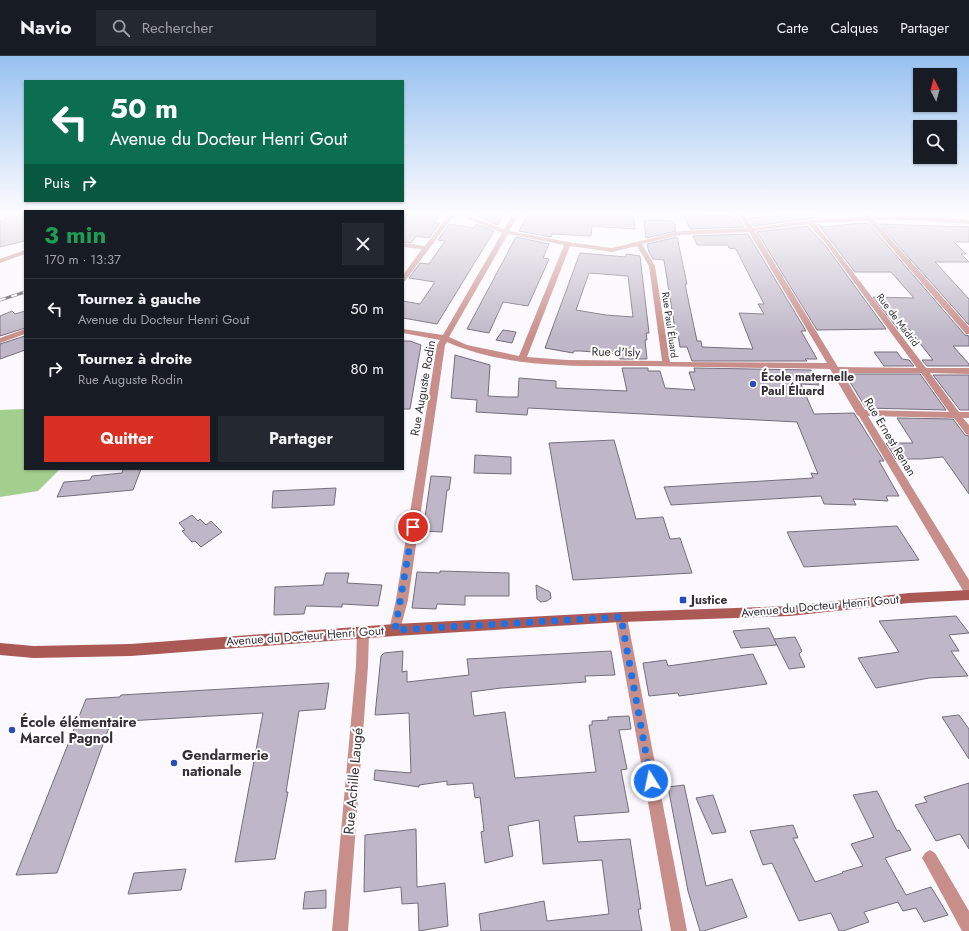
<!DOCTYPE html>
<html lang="fr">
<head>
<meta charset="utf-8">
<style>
  :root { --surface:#171b24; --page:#242831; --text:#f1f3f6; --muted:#9ea1a6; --line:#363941; --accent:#d93025 }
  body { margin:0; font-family:Jost,sans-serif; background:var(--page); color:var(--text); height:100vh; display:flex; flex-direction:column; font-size:15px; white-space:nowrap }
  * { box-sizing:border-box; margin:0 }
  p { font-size:13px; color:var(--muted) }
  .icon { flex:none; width:22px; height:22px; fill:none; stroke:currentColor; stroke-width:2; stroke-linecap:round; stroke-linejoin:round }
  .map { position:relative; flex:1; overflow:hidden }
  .drawer { position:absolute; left:24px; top:154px; width:380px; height:260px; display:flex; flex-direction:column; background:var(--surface); border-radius:0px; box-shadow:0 1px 3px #0004 }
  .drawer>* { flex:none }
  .guide { position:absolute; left:24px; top:24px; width:380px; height:122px; border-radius:0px; box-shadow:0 1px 3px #0004; background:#0b6e4f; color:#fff; overflow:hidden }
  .needle { width:26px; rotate:354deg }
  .tools { position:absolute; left:913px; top:12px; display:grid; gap:8px }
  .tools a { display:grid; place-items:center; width:44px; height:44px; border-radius:0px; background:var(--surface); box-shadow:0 1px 3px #0004; font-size:20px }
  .pin { position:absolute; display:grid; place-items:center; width:34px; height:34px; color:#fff; margin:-17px; border:2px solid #fff; border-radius:50%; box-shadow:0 1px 4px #0007 }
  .me { position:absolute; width:44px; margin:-22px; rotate:350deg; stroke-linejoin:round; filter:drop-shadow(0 0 3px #0008) }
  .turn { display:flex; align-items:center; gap:14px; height:84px; padding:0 20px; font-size:18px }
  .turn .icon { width:52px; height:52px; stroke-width:2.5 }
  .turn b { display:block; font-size:28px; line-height:34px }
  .then { display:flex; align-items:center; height:38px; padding:0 20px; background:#0003; gap:8px; font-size:15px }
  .round { display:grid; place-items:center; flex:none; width:42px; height:42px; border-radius:0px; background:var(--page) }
  .overview { display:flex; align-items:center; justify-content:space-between; height:68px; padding:0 20px }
  h1 { font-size:24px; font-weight:700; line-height:30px; color:#1e9e55 }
  .button { display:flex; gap:8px; margin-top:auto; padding:8px 20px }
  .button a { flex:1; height:46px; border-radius:0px; background:var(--accent); color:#fff; font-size:16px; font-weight:700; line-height:46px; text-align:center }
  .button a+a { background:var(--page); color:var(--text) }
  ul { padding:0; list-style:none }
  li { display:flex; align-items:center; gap:12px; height:60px; padding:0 20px; border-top:1px solid var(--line) }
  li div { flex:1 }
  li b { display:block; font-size:15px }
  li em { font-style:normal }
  header { display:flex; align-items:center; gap:24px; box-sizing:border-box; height:56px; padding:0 20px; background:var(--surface); border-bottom:1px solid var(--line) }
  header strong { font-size:19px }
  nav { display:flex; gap:22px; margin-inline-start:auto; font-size:14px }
  .search { width:280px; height:36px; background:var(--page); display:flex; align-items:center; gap:10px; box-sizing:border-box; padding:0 14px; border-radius:0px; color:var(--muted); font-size:15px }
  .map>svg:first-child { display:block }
  .forest { fill:#a2ce8e }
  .building { fill:#bfb7c7; stroke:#746d7c; fill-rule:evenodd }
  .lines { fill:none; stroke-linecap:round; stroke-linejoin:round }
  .minor { fill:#c88e89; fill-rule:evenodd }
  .secondary { fill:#aa5954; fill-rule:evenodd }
  .rail-casing { stroke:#524f56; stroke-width:3 }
  .rail { stroke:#fff; stroke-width:2; stroke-dasharray:6; stroke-linecap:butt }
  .route { stroke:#1a73e8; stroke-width:7; stroke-dasharray:0 12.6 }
  .poi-dot { fill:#2c4bbb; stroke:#fff; stroke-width:1.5 }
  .labels { text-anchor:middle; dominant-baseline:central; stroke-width:4; stroke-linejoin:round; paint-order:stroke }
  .far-street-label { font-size:10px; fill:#333037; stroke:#fff }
  .street-label { font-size:12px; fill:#333037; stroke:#fff }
  .poi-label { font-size:12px; font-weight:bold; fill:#333037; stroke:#fff; text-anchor:start }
  .near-poi-label { font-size:14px; font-weight:bold; fill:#333037; stroke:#fff; text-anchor:start }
  .near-street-label { font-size:14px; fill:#333037; stroke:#fff }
</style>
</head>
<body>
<header>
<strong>Navio</strong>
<div class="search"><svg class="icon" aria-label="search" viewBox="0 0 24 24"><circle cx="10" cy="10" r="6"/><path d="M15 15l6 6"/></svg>Rechercher</div>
<nav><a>Carte</a><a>Calques</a><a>Partager</a></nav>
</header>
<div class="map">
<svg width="969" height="875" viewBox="0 0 969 875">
  <rect width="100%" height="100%" fill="#fbf8ff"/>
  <!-- forest -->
  <polygon class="forest" points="25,353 25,413 68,413 59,414 38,435 0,441 0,354"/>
  <!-- building -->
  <g class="building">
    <polygon points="4,158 25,158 25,185 0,191 0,165 6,163"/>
    <polygon points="403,158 440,158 434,166 440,167 429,182 416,180 411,187 403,186"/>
    <polygon points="484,158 504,158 498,169 481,162"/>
    <polygon points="528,158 633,158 635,173 592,170 591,180 552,178 551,181 519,175"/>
    <polygon points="683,158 732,160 733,162 739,162 744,171 690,173"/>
    <polygon points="782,158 811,158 814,162 754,170 748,162 783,160"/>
    <polygon points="644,164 674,165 676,175 646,182"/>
    <polygon points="862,167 868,167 965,279 969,280 969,290 953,290 969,308 969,310 927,310 922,304 933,304 909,273 898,273 873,241 914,242 891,216 855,216 818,168 822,171"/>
    <polygon points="449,168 473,172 476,168 494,175 437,268 403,262 403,245 420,248 435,226 409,222 420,207 429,208 445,185 438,184"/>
    <polygon points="879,168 969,171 969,186 954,186 966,198 961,198 969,206 935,206 969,243 969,269"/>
    <polygon points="807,170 825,189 886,273 817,274 757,176"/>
    <polygon points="748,178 806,275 801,275 817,303 805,303 807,305 692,305 687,291 680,291 678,279 676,279 664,204 653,203 649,196 647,188 677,181 687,228 685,228 690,252 697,285 701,285 702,291 753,293 739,257 764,258 758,248 764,248 744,209 736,193 729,192 728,189 697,189 693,180"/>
    <polygon points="516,181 549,188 543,202 549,203 528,250 503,246 489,277 467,273"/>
    <path d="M580 197 626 201V198L640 200 649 277H646L647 284H645L647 303H620L619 298 581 295H574L573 297 545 292ZM589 217 628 220 633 261 606 259 576 254Z"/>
    <polygon points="12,255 15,258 25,255 25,272 0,280 0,260"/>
    <polygon points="503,274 516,276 512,287 496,284"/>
    <polygon points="25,280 25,294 0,303 0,288"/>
    <polygon points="403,285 410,285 421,289 410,353 403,353"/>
    <polygon points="874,296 897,296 902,303 909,304 914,310 884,310"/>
    <polygon points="455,299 490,309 488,340 506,341 518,341 519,322 556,325 556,332 627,335 622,312 648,312 648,315 660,315 665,332 695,334 689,316 695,316 694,312 811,314 819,329 801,328 814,358 854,357 884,405 879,405 899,440 886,440 888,445 853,443 856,449 824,448 821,440 671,449 664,431 813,422 811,417 818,418 797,366 528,352 527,359 476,356 477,344 451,342"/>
    <polygon points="845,318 920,318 946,354 866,352"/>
    <polygon points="933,319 969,319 969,354 960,354"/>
    <polygon points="897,362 953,363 965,379 969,380 969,438 943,401 921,403 896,403 886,387 913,387"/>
    <polygon points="614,384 636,463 663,461 670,483 680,482 692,517 573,524 549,387"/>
    <polygon points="475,399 511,401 511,418 474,417"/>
    <polygon points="123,413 141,413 133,434 57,441 64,426 90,424 92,420 122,417"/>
    <polygon points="431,420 451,421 449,434 447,434 442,476 423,475"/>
    <polygon points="336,432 334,449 272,452 273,435"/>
    <polygon points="192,459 198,465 200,463 206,469 211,465 222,476 201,491 195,485 192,486 182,475 185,474 179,467"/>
    <polygon points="897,470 919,504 804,511 787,476"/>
    <polygon points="440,515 509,517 509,540 465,540 465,549 437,548 436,553 412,552 417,516 440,517"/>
    <polygon points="326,517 349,517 347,527 382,529 378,550 342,548 342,551 306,550 304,558 274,559 275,531 323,529"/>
    <polygon points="536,529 550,536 551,542 547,545 541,546 537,543"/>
    <polygon points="956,560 969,577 949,579 959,595 951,595 968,620 929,622 876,632 858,602 899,596 879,565"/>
    <polygon points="769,572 777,589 741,592 733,575"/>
    <polygon points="795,581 802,595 799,598 805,611 789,613 774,583"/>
    <polygon points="403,595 402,616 407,615 407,626 469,619 467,603 611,595 615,619 585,620 586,626 501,632 471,636 474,660 505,656 515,722 596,716 589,669 592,669 592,665 608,664 608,661 629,660 631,673 619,674 627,713 621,714 629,756 574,760 578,786 630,783 641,853 638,853 642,875 481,875 479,858 544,845 547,865 609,858 602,804 543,808 539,764 508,770 513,800 485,807 481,776 484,775 480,741 475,742 473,727 447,729 447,725 419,729 419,731 374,724 375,714 411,717 409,657 375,659 381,600 384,597"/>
    <polygon points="753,598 767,628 679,640 678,637 649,640 643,607 666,604 668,610"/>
    <polygon points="329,627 325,653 299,655 286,736 288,736 275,803 235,806 263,657 111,666 57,817 16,819 86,643 120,641 121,639"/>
    <polygon points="959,659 969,673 969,703 942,661"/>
    <polygon points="969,727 969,793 960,778 936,785 915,749 927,746 924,741"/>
    <polygon points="684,729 706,830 732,823 747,861 704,875 700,875 688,835 668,731"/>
    <polygon points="877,735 897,775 899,774 911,794 885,802 906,839 931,831 948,859 924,866 916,852 903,855 898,846 864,856 869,866 843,875 839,875 831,857 799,865 772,807 763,809 750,775 793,769 798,782 793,782 815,826 843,817 842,816 863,810 851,788 874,781 853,739"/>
    <polygon points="713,739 726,776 712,778 696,742"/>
    <polygon points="416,773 417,831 445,827 448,870 419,875 418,847 402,848 401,831 364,836 365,779"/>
    <polygon points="186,813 181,834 128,838 134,817"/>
    <polygon points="326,834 326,852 303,853 305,836"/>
  </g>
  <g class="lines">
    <!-- minor -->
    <g class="minor">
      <polygon points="449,158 455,158 405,225 403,226 403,219 422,193 403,191 403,187 425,190"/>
      <path d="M456 158H465L504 173 513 158H519L509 175 568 186 612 192 680 175 747 172 738 158H744L753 172 810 164 865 161 863 158H869L871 161 913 160 969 164V168L913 164H874L969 271V278H966L868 165 815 167 830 186 926 312H969V318L930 317 959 356H969V362H963L969 369V379L966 378 954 362 868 360 969 524V539L965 538 859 360 857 359 830 313C770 312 709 311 648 310 582 310 508 313 447 286L445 289 408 544 399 578 395 580 391 578 389 574 396 544 437 289 440 284 403 277V273L443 279 502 177ZM808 168 826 188 917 312 838 311 755 175ZM749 176 827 307 670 306 655 210 642 188 680 179ZM508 178 564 189 519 300 467 289 449 281ZM570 190 612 196 637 190 649 210 662 305 567 304 527 301ZM842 317H921L949 356 865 354Z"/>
      <polygon points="25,194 25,198 0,207 0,203"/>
      <polygon points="25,273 25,278 0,287 0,282"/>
      <polygon points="621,556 625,557 627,561 687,875 671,875 615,561 617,557"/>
      <polygon points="363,570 367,572 369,576 368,610 348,875 332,875 356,610 357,576 359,572"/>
      <polygon points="930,794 935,797 969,855 969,875 962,875 925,807 922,802 925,797"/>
    </g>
    <!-- secondary -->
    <polygon class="secondary" points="969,534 969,544 909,547 790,560 621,566 395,580 131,600 34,602 0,599 0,587 34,590 131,588 395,568 621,556 790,550 909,537"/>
    <defs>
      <polyline id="rail" points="0,244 25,236"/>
    </defs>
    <!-- rail casing -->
    <use href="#rail" class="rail-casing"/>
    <!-- rail -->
    <use href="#rail" class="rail"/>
  </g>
  <!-- sky -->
  <linearGradient id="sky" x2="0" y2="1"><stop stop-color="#97c1f0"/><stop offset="0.56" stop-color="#fdfcff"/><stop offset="1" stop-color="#fdfcff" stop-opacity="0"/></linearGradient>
  <rect width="969" height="281" fill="url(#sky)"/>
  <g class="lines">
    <!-- route -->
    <polyline class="route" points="413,471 395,574 621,561 651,725"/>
  </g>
  <!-- markers -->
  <g class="poi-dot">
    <circle cx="753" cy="328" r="4"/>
    <rect x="679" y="540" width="8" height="8" rx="2"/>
    <circle cx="12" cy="674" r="4"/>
    <circle cx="174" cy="707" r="4"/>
  </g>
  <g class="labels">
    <!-- far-street labels -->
    <g class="far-street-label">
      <text transform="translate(898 264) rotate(53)">Rue de Madrid</text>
      <text transform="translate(670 269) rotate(82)">Rue Paul Éluard</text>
    </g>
    <!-- street labels -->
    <g class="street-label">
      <text transform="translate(616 296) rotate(1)">Rue d'Isly</text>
      <text transform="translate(423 332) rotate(-80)">Rue Auguste Rodin</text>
      <text transform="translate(890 381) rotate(59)">Rue Ernest Renan</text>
      <text transform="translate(820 550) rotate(-5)">Avenue du Docteur Henri Gout</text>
      <text transform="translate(305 580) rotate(-4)">Avenue du Docteur Henri Gout</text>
    </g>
    <!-- poi labels -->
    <g class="poi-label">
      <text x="761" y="321">École maternelle<tspan x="761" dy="14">Paul Éluard</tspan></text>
      <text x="691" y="544">Justice</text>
    </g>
    <!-- near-poi labels -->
    <g class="near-poi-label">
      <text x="20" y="666">École élémentaire<tspan x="20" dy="16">Marcel Pagnol</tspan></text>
      <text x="182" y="699">Gendarmerie<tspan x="182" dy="16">nationale</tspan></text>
    </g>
    <!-- near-street labels -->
    <g class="near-street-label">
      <text transform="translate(353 725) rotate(-85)">Rue Achille Laugé</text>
    </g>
  </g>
</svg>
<div class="tools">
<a><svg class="needle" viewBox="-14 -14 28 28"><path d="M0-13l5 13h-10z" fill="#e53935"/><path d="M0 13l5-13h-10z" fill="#9ea1a6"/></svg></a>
<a><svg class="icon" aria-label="search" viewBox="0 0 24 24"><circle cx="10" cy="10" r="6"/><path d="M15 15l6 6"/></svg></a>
</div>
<div class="pin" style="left:413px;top:471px;background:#d93025"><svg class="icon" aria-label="arrive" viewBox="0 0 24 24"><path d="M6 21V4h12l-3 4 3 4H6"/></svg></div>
<svg class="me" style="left:651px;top:725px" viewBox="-20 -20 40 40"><circle r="17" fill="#1a73e8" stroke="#fff" stroke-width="3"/><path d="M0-11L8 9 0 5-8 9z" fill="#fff"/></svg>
<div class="guide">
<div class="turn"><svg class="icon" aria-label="left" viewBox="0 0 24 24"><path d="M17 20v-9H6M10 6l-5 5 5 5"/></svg><div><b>50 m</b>Avenue du Docteur Henri Gout</div></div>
<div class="then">Puis<svg class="icon" aria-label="right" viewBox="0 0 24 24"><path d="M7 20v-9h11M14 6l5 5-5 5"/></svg></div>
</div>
<section class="drawer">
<div class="overview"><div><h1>3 min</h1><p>170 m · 13:37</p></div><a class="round"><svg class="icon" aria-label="close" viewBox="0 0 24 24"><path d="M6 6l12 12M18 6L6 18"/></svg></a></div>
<ul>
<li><svg class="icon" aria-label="left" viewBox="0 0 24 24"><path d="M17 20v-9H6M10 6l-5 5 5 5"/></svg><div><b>Tournez à gauche</b><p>Avenue du Docteur Henri Gout</p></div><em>50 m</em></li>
<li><svg class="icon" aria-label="right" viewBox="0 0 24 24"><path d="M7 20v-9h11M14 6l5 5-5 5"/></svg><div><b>Tournez à droite</b><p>Rue Auguste Rodin</p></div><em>80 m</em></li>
</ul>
<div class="button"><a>Quitter</a><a>Partager</a></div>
</section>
</div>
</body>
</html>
